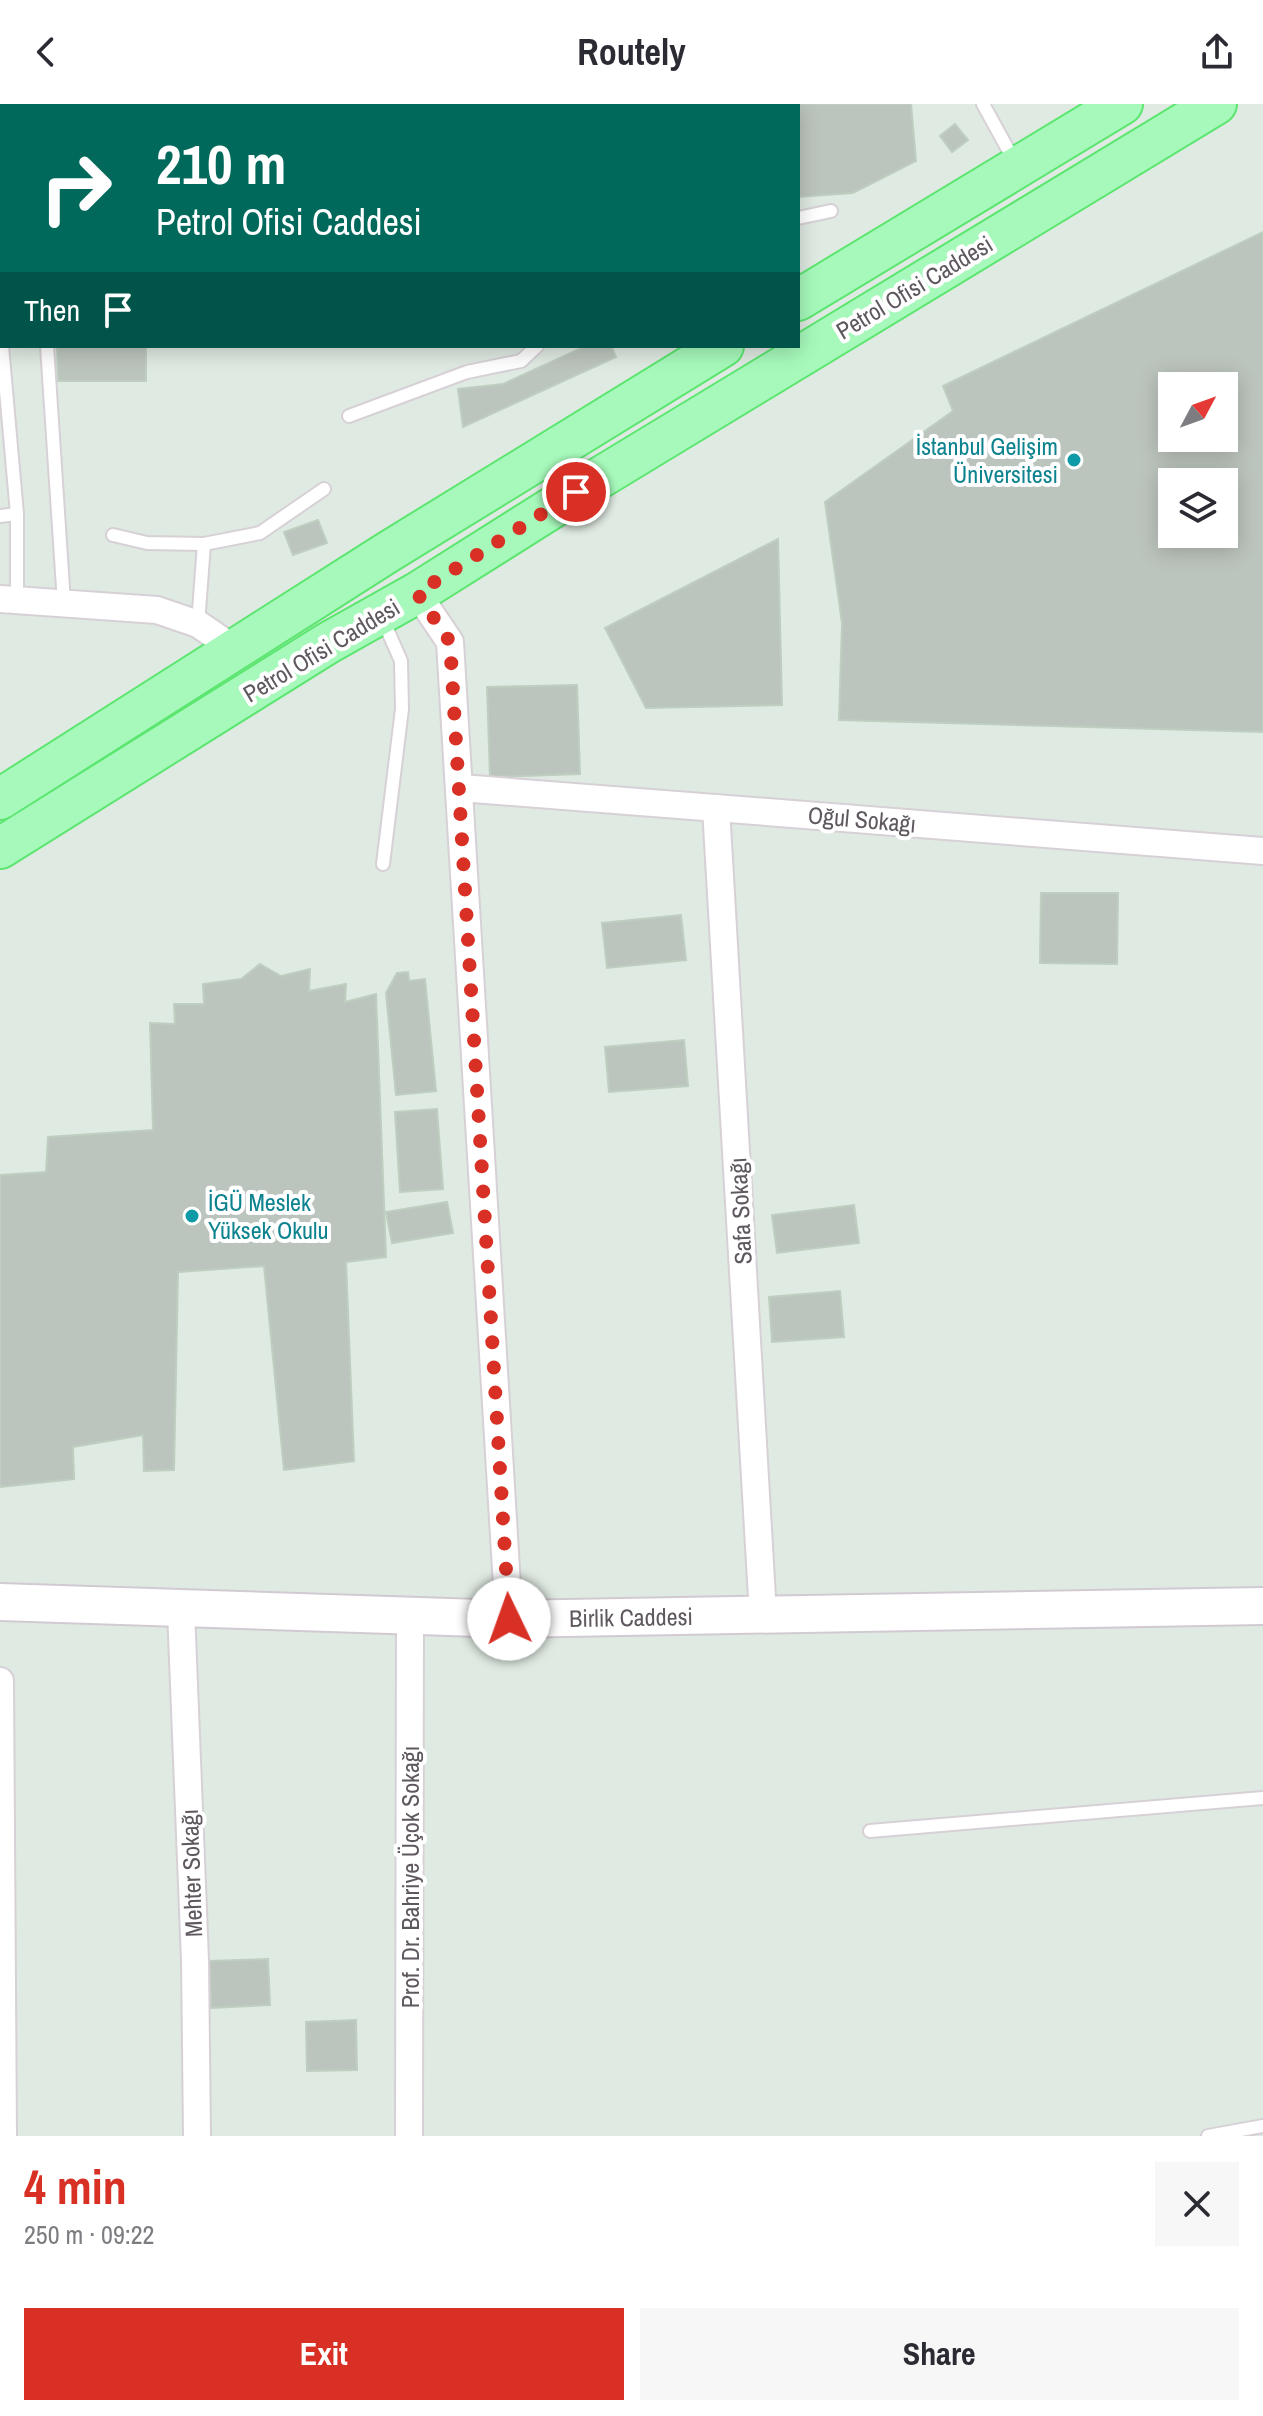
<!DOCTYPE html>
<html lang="en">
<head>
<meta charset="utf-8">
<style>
  :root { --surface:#fff; --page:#f7f7f7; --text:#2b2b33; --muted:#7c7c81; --accent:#d93025 }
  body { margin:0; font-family:"Archivo Narrow",sans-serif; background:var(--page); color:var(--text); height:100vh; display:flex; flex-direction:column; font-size:30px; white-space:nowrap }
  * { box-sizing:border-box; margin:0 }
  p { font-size:26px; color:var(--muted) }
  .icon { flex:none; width:44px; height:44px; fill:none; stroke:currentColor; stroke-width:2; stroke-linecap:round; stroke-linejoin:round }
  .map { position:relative; height:2032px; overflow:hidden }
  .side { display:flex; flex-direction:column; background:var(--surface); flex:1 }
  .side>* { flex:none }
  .guide { position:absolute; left:0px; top:0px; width:800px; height:244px; box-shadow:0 4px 20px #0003; background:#00695c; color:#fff; overflow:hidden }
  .needle { width:52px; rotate:49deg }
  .controls { position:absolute; left:1158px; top:268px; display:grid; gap:16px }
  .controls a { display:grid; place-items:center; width:80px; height:80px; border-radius:0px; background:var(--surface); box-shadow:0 4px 20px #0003; font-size:40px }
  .pin { position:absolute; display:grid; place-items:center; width:68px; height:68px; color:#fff; margin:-34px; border:4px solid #fff; border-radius:50%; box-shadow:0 2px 8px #0007 }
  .me { position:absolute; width:88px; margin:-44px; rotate:357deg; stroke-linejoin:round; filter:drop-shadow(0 0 6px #0008) }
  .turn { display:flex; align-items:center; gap:28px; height:168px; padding:0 24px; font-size:36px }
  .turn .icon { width:104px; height:104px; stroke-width:2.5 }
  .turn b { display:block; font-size:56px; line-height:68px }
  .then { display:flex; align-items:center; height:76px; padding:0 24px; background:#0003; gap:16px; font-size:30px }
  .round { display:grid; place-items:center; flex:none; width:84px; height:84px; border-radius:0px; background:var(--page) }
  .head { display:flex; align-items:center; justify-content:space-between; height:136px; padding:0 24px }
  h1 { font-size:48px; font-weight:700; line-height:60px; color:var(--accent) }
  .action { display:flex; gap:16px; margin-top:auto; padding:16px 24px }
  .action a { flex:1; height:92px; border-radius:0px; background:var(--accent); color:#fff; font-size:32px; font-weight:700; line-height:92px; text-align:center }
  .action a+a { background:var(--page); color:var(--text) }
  header { display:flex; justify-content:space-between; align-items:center; height:104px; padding:0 24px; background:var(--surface); font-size:36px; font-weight:700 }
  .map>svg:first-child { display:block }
  .building { fill:#bcc5bd; stroke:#becec0; stroke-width:2; fill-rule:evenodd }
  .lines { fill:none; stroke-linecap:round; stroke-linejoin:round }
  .lane-casing { stroke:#d7d0d6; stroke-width:16 }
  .street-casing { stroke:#d7d0d6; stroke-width:30 }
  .secondary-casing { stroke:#d2cad2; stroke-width:40 }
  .primary-casing { stroke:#5ce670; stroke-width:44 }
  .lane { stroke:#fff; stroke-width:12 }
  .street { stroke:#fff; stroke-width:26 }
  .secondary { stroke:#fff; stroke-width:36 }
  .primary { stroke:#a6f9bb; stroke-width:40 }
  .route { stroke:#d93025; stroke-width:14; stroke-dasharray:0 25.2 }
  .culture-dot { fill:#0f9aa8; stroke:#fff; stroke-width:3 }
  .labels { text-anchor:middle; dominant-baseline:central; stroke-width:8; stroke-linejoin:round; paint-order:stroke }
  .street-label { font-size:24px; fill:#5f585f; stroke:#fff }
  .culture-label { font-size:24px; fill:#0d838f; stroke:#fff; text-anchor:end }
</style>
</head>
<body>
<header><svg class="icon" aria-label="back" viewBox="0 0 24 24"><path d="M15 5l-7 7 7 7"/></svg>Routely<svg class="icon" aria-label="share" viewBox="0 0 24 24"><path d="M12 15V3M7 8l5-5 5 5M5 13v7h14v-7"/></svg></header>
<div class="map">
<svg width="1263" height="2032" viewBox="0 0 1263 2032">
  <rect width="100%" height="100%" fill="#dfeae2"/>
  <!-- building -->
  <g class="building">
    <polygon points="0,0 220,0 220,2 2,2 0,94"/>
    <polygon points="364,0 629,0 629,2 362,2"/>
    <polygon points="770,0 911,0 916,57 853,89 798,93 798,2"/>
    <polygon points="955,20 968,36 952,48 940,32"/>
    <path d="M1263 128V628L839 616 842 519 825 398 953 307 943 282ZM1172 282H1224V334H1172ZM1172 378H1224V430H1172Z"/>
    <polygon points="57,242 146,242 146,277 58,277"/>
    <polygon points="586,242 611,242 616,253 463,323 458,285 503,280"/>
    <polygon points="318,416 327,439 293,451 284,428"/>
    <polygon points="778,435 782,601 646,604 605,524"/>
    <polygon points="577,581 580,670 490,673 487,583"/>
    <polygon points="1041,789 1118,789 1117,860 1040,859"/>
    <polygon points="681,811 686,856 607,864 602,819"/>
    <polygon points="260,860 281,872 310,865 309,887 346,880 345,898 376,890 386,1153 346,1158 354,1357 284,1366 264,1162 178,1168 174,1366 144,1367 143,1331 73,1343 74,1375 0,1383 0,1071 46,1068 48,1033 153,1026 150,919 175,920 174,900 204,900 203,880 241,875"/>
    <polygon points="408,868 409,877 425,875 436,987 396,991 386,889 397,869"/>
    <polygon points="684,936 688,982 609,988 605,943"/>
    <polygon points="437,1005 443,1085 400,1088 395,1008"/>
    <polygon points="447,1098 453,1129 392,1139 386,1108"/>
    <polygon points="854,1101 859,1139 777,1149 772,1111"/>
    <polygon points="840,1187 844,1233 772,1238 769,1193"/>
    <polygon points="268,1855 270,1901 211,1904 209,1857"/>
    <polygon points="356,1916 357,1966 307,1967 306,1918"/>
  </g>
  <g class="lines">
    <defs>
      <g id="lane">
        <polyline points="245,0 245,2"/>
        <polyline points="748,0 748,2"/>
        <polyline points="983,0 1016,60"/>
        <polyline points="332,2 332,0"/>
        <polyline points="0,113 2,113"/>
        <polyline points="798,114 831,107"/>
        <polyline points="0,218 2,241"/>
        <polyline points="2,242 17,410 17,496"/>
        <polyline points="47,242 64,499"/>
        <polyline points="349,312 467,268 521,257 537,242"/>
        <polyline points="0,412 17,410"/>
        <polyline points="113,431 147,439 204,440 260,429 324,385"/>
        <polyline points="383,516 401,557 402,605 383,760"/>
        <polyline points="198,520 204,440"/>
        <polyline points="870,1727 1263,1694"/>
        <polyline points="1208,2032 1263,2022"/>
      </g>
      <g id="street">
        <polyline points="690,0 690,2"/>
        <polyline points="417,489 450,538 509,1515"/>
        <polyline points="0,495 157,506 198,520 236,546"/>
        <polyline points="461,684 1263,747"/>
        <polyline points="716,704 763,1511"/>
        <polyline points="181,1506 195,1856 197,2032"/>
        <polyline points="0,1577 3,2032"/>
        <polyline points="409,2032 410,1514"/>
      </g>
      <polyline id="secondary" points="0,1498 509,1515 1263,1502"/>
      <g id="primary">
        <polyline points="798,196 1122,0"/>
        <polyline points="0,695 388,448 723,242"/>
        <polyline points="0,744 328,539 417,489 601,373 1216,0"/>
      </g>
    </defs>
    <!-- lane casing -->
    <use href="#lane" class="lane-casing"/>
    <!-- street casing -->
    <use href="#street" class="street-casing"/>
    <!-- secondary casing -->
    <use href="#secondary" class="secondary-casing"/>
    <!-- primary casing -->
    <use href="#primary" class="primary-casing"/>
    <!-- lane -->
    <use href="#lane" class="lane"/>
    <!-- street -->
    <use href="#street" class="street"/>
    <!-- secondary -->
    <use href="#secondary" class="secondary"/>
    <!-- primary -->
    <use href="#primary" class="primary"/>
  </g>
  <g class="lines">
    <!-- route -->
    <polyline class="route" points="509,1515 450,538 417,489 576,388"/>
  </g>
  <!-- markers -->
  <g class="culture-dot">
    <circle cx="1074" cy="356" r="8"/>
    <circle cx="192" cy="1112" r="8"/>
  </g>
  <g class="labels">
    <!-- street labels -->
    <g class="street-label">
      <text transform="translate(914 183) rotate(-31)">Petrol Ofisi Caddesi</text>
      <text transform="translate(321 546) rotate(-31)">Petrol Ofisi Caddesi</text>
      <text transform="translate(862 715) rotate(5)">Oğul Sokağı</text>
      <text transform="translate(740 1107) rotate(-93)">Safa Sokağı</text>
      <text transform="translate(631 1513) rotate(-1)">Birlik Caddesi</text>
      <text transform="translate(191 1769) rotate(-92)">Mehter Sokağı</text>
      <text transform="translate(410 1773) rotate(-90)">Prof. Dr. Bahriye Üçok Sokağı</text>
    </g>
    <!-- culture labels -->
    <g class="culture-label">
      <text x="1058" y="342">İstanbul Gelişim<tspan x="1058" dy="28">Üniversitesi</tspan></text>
      <text x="208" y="1098" text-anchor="start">İGÜ Meslek<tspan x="208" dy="28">Yüksek Okulu</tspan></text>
    </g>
  </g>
</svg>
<div class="controls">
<a><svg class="needle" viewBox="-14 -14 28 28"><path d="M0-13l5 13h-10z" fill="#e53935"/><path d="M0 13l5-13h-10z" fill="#7c7c81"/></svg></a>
<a><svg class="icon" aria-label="layers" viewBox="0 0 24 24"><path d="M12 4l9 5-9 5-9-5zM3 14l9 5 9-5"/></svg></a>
</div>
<div class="pin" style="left:576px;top:388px;background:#d93025"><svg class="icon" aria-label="arrive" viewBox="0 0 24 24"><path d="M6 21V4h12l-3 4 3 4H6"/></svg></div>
<svg class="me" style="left:509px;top:1515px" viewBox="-20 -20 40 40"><circle r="19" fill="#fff"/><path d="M0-13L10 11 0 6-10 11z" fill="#d93025"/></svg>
<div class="guide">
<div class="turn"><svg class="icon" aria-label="right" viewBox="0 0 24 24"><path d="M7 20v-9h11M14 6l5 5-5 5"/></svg><div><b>210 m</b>Petrol Ofisi Caddesi</div></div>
<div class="then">Then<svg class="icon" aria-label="arrive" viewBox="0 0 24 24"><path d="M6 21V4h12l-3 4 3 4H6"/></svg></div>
</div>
</div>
<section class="side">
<div class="head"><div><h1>4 min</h1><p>250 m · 09:22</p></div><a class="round"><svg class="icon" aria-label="close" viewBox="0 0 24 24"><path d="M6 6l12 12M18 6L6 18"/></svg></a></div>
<div class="action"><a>Exit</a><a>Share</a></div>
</section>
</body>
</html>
